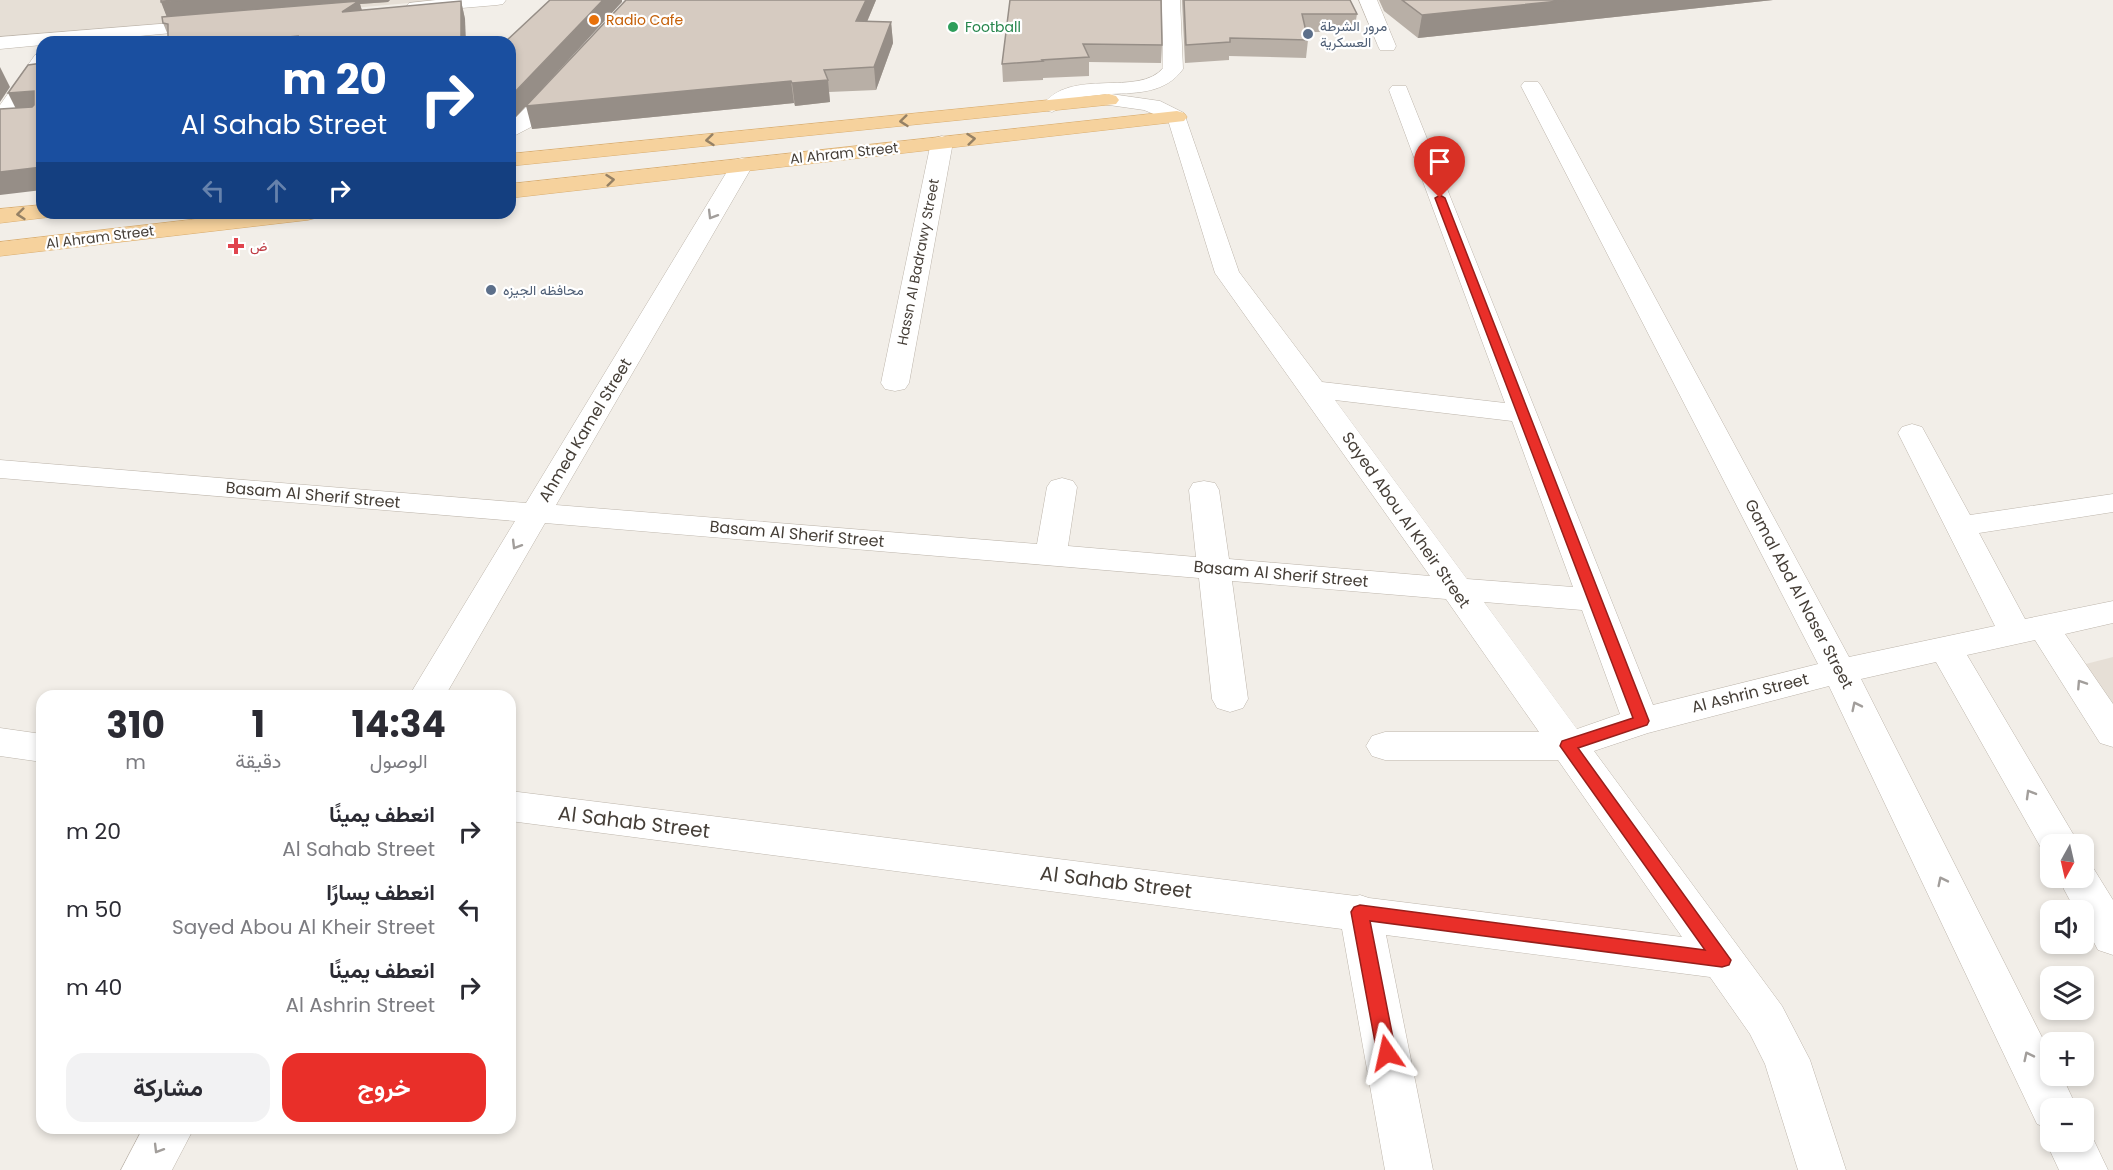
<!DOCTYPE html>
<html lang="ar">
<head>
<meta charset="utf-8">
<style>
  :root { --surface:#fff; --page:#f2f2f3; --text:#2b2b33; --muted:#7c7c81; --accent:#e92f29 }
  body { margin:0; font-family:Poppins,Vazirmatn,sans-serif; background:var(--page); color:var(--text); direction:rtl; height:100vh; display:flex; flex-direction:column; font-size:22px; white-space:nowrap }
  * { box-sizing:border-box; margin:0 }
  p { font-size:20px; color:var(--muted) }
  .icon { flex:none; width:33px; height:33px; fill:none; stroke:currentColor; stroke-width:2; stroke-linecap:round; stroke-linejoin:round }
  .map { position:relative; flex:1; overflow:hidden; direction:ltr }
  .side { position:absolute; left:36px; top:690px; width:480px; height:444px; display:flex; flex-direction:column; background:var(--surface); border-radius:18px; box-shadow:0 3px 9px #0003; direction:rtl }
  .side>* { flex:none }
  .hud { position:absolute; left:36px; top:36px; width:480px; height:183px; border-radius:18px; box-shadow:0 3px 9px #0003; direction:rtl; background:#1a4fa0; color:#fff; overflow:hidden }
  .needle { width:39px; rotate:188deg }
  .tools { position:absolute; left:2040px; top:834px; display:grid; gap:12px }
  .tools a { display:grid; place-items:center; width:54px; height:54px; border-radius:12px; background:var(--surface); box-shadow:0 3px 9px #0003; font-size:30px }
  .pin { position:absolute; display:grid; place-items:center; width:51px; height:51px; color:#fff; margin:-62px -26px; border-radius:50% 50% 50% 0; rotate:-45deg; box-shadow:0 0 6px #0007 }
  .pin .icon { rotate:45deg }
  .me { position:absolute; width:66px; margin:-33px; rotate:349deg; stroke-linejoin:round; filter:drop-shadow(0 0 4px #0008) }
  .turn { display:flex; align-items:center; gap:21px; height:126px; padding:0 30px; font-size:27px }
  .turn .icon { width:78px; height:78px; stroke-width:2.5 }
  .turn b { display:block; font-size:42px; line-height:51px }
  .lanes { display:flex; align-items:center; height:57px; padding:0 30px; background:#0003; justify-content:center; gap:30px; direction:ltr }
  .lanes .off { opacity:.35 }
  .eta { display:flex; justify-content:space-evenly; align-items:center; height:102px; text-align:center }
  .eta b { font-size:36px; font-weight:700; line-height:42px }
  .action { display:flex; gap:12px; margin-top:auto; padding:12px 30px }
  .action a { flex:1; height:69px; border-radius:18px; background:var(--accent); color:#fff; font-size:24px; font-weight:700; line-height:69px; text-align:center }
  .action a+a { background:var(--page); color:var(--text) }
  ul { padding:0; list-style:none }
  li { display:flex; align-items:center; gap:18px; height:78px; padding:0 30px }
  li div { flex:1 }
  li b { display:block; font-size:22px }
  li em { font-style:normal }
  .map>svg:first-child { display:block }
  .residential { fill:#e6dfd6 }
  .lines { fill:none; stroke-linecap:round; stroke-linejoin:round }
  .minor-casing { stroke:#bdb5ab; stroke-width:1 }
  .major-casing { stroke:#daad6e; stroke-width:1 }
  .minor { fill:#fff; fill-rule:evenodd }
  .major { fill:#f6d29d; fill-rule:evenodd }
  .wall { fill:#b8afa6 }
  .shaded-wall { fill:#968e87 }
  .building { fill:#d6cbc1; stroke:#968e87; stroke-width:1.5 }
  .oneway { stroke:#958165 }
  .oneway2 { stroke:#a29e9b }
  .route { fill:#e92f29; stroke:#971f1b; stroke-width:1.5 }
  .food-dot { fill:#e8710a; stroke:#fff; stroke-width:2 }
  .leisure-dot { fill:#2e9e5b; stroke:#fff; stroke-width:2 }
  .service-dot { fill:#5c6f8a; stroke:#fff; stroke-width:2 }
  .health-dot { fill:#e0444e; stroke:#fff; stroke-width:2 }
  .labels { text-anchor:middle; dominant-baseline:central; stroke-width:4.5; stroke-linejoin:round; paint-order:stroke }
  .far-food-label { font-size:14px; fill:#c56008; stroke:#fff; text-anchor:start }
  .far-service-label { font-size:14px; fill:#4e5e75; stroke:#fff; text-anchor:start }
  .far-leisure-label { font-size:14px; fill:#27864d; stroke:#fff; text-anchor:start }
  .far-street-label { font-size:14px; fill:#453e37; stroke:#fff }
  .far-health-label { font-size:14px; fill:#be3a42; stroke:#fff; text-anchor:start }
  .street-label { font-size:16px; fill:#453e37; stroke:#fff }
  .near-street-label { font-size:20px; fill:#453e37; stroke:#fff }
</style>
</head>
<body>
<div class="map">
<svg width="2113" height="1170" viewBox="0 0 2113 1170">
  <rect width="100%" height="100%" fill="#f2eee8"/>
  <!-- residential -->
  <g class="residential">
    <polygon points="0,0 443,0 0,39"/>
    <polygon points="2113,657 2113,719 2078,666"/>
  </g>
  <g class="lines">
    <defs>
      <g id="minor">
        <polygon points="436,0 506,0 503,4 497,5 415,12 409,11 406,7 409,3"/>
        <path d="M1162 0H1180L1183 69C1166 93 1138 93 1111 94L1160 101 1184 113 1239 272 1322 382 1505 403 1389 90 1392 86H1406L1653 705 1818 664 1521 86 1524 82H1538L1541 86 1849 657 1995 626 1898 433 1902 427 1912 424 1922 427 1970 515 2113 494V512L1979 533 2025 619 2113 601V623L2065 634 2113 704V747L2100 743 2035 640 1967 655 2079 844H2050V857L2045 855 1936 662 1861 679 2050 1053V1076H2062L2077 1108H2050V1129L2037 1124 1829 686 1648 733 1594 751 1782 1006 1810 1060 1846 1170H1798L1765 1064 1750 1034 1710 977 1386 935 1433 1170H1385L1342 929 510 821V791L1356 896 1360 895 1369 898 1682 937 1558 760H1385L1372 756 1366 746 1372 736 1385 732H1539L1446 599 1232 581 1248 699 1243 708 1230 712 1217 708 1212 699 1199 578 545 523 445 696H409L515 521 0 478V460L526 503 731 165 734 160 742 158 750 160 753 165 556 505 1037 544 1047 487 1051 481 1062 478 1073 481 1077 487 1068 546 1196 557 1189 490 1193 483 1204 481 1215 483 1219 490 1229 559 1430 576 1215 273 1168 120 1144 110 1102 104 1099 100 1102 96 1108 94 1082 97 1052 112 1045 110 1042 106C1070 66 1139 98 1163 68ZM1335 400 1512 421 1573 587 1467 579ZM1484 602 1582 610 1620 714 1577 729Z"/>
        <polygon points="1359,0 1377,0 1396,46 1394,50 1380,50 1378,46"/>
        <polygon points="209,20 215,21 218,25 215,29 75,42 42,42 42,45 0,49 0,37"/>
        <polygon points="42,53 42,73 7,124 0,126 0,105 35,55"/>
        <polygon points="559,79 566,81 569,85 566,89 531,127 510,138 510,123 552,81"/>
        <polygon points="942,136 949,138 953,142 909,383 905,389 895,391 885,389 881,383 931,142 935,138"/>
        <polygon points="0,728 42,734 42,762 0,756"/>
        <polygon points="2084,863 2092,866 2113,900 2113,955 2098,950 2084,924 2084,910 2075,910 2058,878 2084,878"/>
        <polygon points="2084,1125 2087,1126 2108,1170 2059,1170 2046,1142 2050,1132 2050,1142 2084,1142"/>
        <polygon points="143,1128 194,1128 172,1170 121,1170"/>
      </g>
      <g id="major">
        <polygon points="1109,94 1116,96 1119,100 1116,104 510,166 510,154"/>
        <polygon points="1177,111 1184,113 1187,117 1184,121 510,198 510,184"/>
        <polygon points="42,205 42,213 53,213 50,217 0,223 0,209"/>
        <polygon points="248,213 320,213 316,218 308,220 0,256 0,242"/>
      </g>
    </defs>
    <!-- minor casing -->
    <use href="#minor" class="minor-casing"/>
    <!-- major casing -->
    <use href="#major" class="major-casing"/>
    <!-- minor -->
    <use href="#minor" class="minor"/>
    <!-- major -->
    <use href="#major" class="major"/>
  </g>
  <!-- wall -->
  <g class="wall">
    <polygon points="161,0 390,0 388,2 360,4 362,10 461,1 465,19 168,35 163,23 167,17"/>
    <polygon points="626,0 876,0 867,22 891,22 893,43 876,90 829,92 830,102 795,106 794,103 532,129"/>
    <polygon points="1010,0 1162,45 1161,63 1089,62 1089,76 1043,78 1043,80 1003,82 1002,64"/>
    <polygon points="1182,0 1350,0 1357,14 1354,32 1306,32 1308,40 1306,58 1229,56 1229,60 1185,63"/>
    <polygon points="1379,0 1803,0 1773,0 1418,38 1384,11"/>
  </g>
  <!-- shaded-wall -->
  <g class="shaded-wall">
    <polygon points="183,0 390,0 388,2 360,4 364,19 168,20 161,2"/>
    <polygon points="603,0 622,0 622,2 516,117 510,120 510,97"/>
    <polygon points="866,0 876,0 858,43 856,21"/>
    <polygon points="1569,0 1773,0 1418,38 1422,15"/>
    <polygon points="461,1 465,19 466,42 461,42"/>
    <polygon points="891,22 893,43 876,90 874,67"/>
    <polygon points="298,36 300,42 242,42 243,41"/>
    <polygon points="0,67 10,87 0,102"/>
    <polygon points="828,80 830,102 795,106 792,83"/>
    <polygon points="791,81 794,103 532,129 526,106"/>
    <polygon points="34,91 42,108 18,113 8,93"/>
    <polygon points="42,167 42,190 0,195 0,172"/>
  </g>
  <!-- building -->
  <g class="building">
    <polygon points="161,0 183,0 161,2"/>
    <polygon points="550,0 603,0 510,97 510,42 505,42"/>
    <polygon points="626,0 866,0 856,21 891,22 874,67 824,70 828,80 792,83 791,81 526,106"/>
    <polygon points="1010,0 1161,0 1162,45 1083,44 1089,57 1042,60 1043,61 1002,64"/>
    <polygon points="1184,0 1350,0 1357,14 1302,14 1308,40 1230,38 1230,42 1186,45"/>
    <polygon points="1402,0 1569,0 1422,15"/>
    <polygon points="359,1 342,12 461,1 461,42 296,42 298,36 243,41 242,42 168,42 168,24 163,23 162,17"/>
    <polygon points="42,63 42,167 0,172 0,109 32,107 34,105 34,91 8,93 28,65"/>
  </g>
  <!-- one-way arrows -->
  <defs><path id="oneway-chevron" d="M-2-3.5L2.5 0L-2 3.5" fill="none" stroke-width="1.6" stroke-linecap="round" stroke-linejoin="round" transform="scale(1.5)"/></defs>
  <g class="oneway">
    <use href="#oneway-chevron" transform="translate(904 121) rotate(174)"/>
    <use href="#oneway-chevron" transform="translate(971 139) rotate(-6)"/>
    <use href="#oneway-chevron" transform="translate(710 140) rotate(174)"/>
    <use href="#oneway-chevron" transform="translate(610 180) rotate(-6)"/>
    <use href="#oneway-chevron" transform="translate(21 214) rotate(174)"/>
  </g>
  <g class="oneway2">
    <use href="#oneway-chevron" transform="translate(712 215) rotate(121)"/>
    <use href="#oneway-chevron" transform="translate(516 545) rotate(121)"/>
    <use href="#oneway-chevron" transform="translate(2081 684) rotate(-123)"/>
    <use href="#oneway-chevron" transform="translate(1856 706) rotate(-116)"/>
    <use href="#oneway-chevron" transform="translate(2030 794) rotate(-120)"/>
    <use href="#oneway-chevron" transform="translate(1942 881) rotate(-116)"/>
    <use href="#oneway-chevron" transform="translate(2028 1056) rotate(-116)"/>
    <use href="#oneway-chevron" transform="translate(158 1149) rotate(121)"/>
  </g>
  <!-- route -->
  <polygon class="route" points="1440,195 1445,198 1649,721 1647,725 1578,748 1731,960 1729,965 1722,967 1370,921 1396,1053 1393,1059 1387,1061 1380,1059 1377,1053 1351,912 1354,907 1360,905 1705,950 1560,746 1562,741 1633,718 1435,198"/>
  <!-- markers -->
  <circle class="food-dot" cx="594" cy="20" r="6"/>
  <circle class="leisure-dot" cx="953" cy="27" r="6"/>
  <g class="service-dot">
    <circle cx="1308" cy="34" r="6"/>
    <circle cx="491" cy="290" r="6"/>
  </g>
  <path class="health-dot" d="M233 237h6v6h6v6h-6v6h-6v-6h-6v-6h6z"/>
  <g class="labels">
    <!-- far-food labels -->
    <g class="far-food-label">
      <text x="606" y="20">Radio Cafe</text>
    </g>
    <!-- far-service labels -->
    <g class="far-service-label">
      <text x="1320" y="26">مرور الشرطة<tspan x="1320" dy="16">العسكرية</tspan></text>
      <text x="503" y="290">محافظه الجيزه</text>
    </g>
    <!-- far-leisure labels -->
    <g class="far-leisure-label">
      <text x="965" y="27">Football</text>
    </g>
    <!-- far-street labels -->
    <g class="far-street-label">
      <text transform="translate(844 153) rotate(-6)">Al Ahram Street</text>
      <text transform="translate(100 237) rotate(-7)">Al Ahram Street</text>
      <text transform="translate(918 262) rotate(-79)">Hassn Al Badrawy Street</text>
    </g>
    <!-- far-health labels -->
    <g class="far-health-label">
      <text x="250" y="246">ض</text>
    </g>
    <!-- street labels -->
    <g class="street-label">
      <text transform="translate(585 430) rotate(-59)">Ahmed Kamel Street</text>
      <text transform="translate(313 495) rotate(5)">Basam Al Sherif Street</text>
      <text transform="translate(1406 520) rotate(55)">Sayed Abou Al Kheir Street</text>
      <text transform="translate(797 534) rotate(5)">Basam Al Sherif Street</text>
      <text transform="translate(1281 574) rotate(5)">Basam Al Sherif Street</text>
      <text transform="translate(1799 594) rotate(62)">Gamal Abd Al Naser Street</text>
      <text transform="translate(1750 693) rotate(-14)">Al Ashrin Street</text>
    </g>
    <!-- near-street labels -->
    <g class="near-street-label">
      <text transform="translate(634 822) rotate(7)">Al Sahab Street</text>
      <text transform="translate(1116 882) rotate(7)">Al Sahab Street</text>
    </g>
  </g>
</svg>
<div class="tools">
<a><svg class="needle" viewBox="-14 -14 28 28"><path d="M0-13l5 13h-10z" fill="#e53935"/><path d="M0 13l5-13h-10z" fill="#7c7c81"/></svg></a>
<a><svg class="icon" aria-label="sound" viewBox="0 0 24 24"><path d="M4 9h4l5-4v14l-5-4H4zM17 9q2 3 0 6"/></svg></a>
<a><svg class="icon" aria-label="layers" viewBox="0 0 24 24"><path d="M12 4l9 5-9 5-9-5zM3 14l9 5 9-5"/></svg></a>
<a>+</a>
<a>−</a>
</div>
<div class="pin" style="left:1440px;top:198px;background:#d93025"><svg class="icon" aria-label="arrive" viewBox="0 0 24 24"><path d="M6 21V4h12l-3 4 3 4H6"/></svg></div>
<svg class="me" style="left:1387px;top:1053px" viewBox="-20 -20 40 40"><path d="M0-17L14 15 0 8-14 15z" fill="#e92f29" stroke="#fff" stroke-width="4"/></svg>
<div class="hud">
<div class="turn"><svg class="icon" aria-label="right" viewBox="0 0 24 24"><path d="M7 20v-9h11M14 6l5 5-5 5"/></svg><div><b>20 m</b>Al Sahab Street</div></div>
<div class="lanes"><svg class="icon off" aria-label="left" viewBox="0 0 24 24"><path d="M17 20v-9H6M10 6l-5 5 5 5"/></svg><svg class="icon off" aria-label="ahead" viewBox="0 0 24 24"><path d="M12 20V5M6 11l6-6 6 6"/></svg><svg class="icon" aria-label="right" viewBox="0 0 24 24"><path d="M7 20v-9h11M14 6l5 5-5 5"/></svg></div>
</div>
<section class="side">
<div class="eta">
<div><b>14:34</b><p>الوصول</p></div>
<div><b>1</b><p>دقيقة</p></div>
<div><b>310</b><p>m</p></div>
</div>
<ul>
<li><svg class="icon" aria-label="right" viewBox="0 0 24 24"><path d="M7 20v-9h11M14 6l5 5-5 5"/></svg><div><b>انعطف يمينًا</b><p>Al Sahab Street</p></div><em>20 m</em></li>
<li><svg class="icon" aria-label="left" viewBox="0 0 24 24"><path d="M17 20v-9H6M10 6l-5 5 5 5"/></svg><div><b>انعطف يسارًا</b><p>Sayed Abou Al Kheir Street</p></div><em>50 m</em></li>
<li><svg class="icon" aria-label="right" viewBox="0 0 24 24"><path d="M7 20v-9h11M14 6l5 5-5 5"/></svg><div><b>انعطف يمينًا</b><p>Al Ashrin Street</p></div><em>40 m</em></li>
</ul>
<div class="action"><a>خروج</a><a>مشاركة</a></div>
</section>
</div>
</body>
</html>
